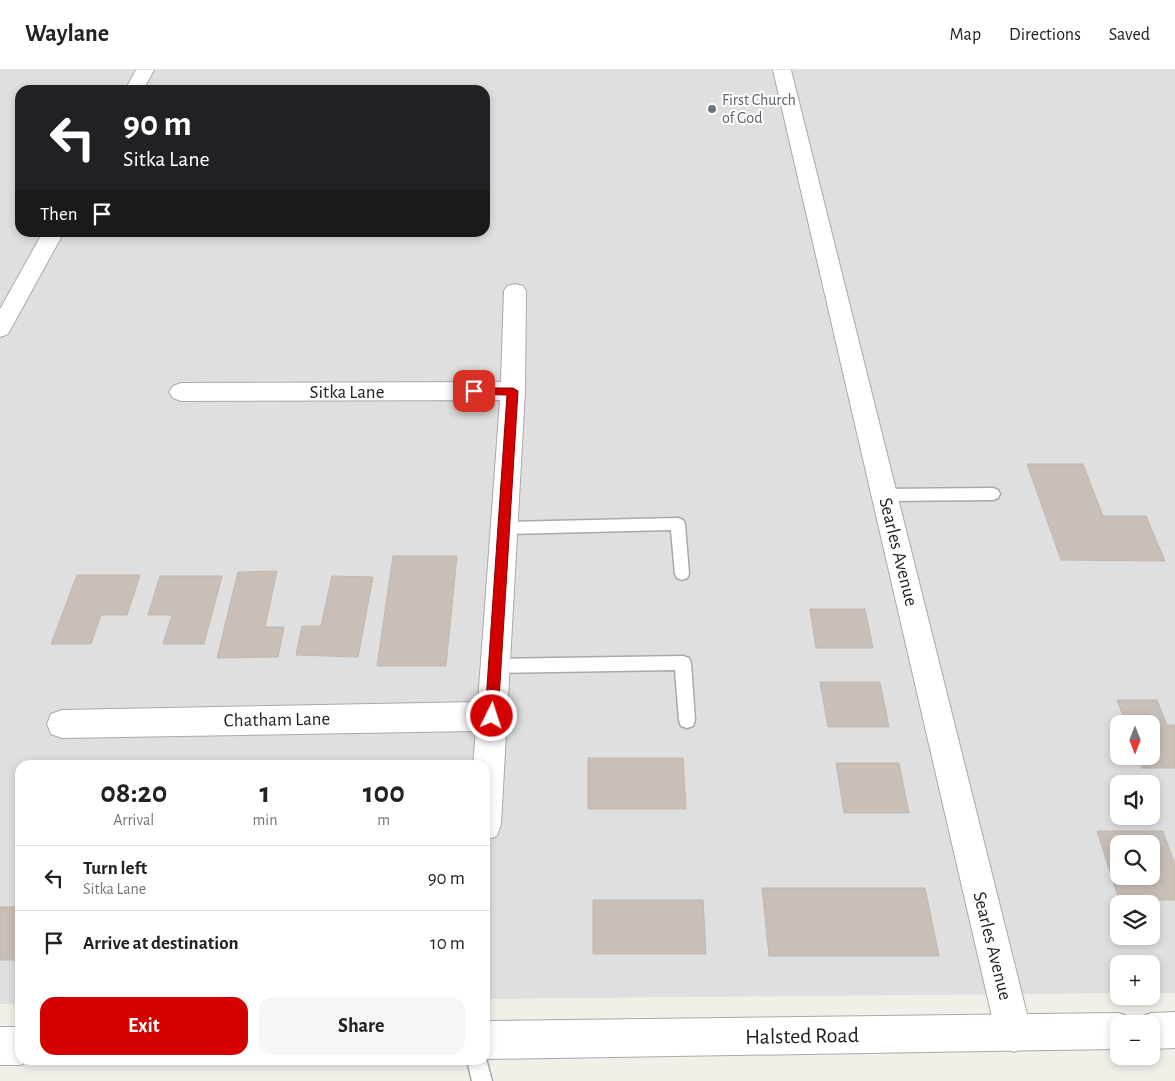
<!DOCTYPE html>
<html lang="en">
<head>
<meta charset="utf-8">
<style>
  :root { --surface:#fff; --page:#f6f6f6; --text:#222; --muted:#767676; --line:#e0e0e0; --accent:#d40000 }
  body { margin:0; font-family:"Alegreya Sans",sans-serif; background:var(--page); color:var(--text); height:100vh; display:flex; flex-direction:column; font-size:19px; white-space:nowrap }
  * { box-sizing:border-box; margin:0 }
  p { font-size:16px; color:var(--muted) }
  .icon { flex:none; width:28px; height:28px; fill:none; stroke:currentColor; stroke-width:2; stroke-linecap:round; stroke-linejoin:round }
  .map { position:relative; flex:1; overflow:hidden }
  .side { position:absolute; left:15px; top:690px; width:475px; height:305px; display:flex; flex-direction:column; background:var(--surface); border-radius:15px; box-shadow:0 2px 8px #0003 }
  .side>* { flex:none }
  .top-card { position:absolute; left:15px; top:15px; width:475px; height:152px; border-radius:15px; box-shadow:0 2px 8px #0003; background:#202124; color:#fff; overflow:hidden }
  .needle { width:32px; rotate:180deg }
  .controls { position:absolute; left:1110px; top:645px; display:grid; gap:10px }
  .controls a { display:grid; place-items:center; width:50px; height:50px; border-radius:10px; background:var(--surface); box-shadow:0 2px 8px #0003; font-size:25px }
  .pin { position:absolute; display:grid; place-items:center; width:42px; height:42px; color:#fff; margin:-21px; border-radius:10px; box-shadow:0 2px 8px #0006 }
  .me { position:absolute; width:55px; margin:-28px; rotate:4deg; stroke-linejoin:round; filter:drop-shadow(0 0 4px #0008) }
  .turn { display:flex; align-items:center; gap:18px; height:105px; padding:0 25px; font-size:22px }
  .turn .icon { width:65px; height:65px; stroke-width:2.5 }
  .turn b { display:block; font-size:35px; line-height:42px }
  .then { display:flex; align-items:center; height:48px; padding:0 25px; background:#0003; gap:10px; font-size:19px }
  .eta { display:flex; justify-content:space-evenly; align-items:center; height:85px; text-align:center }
  .eta b { font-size:30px; font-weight:600; line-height:35px }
  .button { display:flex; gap:10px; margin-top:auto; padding:10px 25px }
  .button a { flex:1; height:58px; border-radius:15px; background:var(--accent); color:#fff; font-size:20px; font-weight:600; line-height:58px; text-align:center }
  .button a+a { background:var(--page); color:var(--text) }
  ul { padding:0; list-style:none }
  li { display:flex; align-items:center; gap:15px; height:65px; padding:0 25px; border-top:1px solid var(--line) }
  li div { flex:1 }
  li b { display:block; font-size:19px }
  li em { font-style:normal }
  header { display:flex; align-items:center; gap:30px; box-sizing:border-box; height:70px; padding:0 25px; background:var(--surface); border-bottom:1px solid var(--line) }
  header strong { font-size:24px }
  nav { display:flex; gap:28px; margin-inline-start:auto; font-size:18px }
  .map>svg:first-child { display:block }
  .residential { fill:#e0dfdf; fill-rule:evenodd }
  .building { fill:#c7bfb8; stroke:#c4b6ab; fill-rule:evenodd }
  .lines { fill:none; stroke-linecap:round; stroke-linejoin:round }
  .service-casing { stroke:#a9a9a9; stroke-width:3 }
  .minor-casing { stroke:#a9a9a9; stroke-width:2 }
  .tertiary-casing { stroke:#a9a9a9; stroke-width:2 }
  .service { fill:#fff; fill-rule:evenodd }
  .minor { fill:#fff; fill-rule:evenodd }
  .tertiary { fill:#fff; fill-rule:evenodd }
  .route { fill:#d40000; stroke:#8a0000 }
  .worship-dot { fill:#6b7280; stroke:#fff; stroke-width:2 }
  .labels { text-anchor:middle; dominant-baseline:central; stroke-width:4; stroke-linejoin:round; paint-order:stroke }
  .far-worship-label { font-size:16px; fill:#5b616d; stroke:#fff; text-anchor:start }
  .street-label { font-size:19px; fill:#222; stroke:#fff }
  .near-street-label { font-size:22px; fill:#222; stroke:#fff }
</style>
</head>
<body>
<header>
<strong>Waylane</strong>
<nav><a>Map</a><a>Directions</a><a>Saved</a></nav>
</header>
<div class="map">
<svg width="1175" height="1011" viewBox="0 0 1175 1011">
  <rect width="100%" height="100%" fill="#f2efe9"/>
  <!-- residential -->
  <path class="residential" d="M0 0H1175V923H1151V894H1119V923L485 929V695H20V934H0ZM20 20H485V162H20ZM1119 654H1151V686H1119ZM1119 714H1151V746H1119ZM1119 774H1151V806H1119ZM1119 834H1151V866H1119Z"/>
  <!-- building -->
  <g class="building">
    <polygon points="1027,394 1083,394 1103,446 1146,446 1165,491 1061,490"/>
    <polygon points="393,486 457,486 446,596 377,596"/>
    <polygon points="277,501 265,557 284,557 278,587 217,588 238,502"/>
    <polygon points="77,505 140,505 127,545 101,545 91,574 51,574"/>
    <polygon points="160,506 222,506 204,574 163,574 172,545 148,545"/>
    <polygon points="332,506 373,507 358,587 296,585 302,556 321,556"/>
    <polygon points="810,539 865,539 873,578 816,578"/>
    <polygon points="820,612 880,612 889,657 828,657"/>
    <polygon points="1117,630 1157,630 1167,655 1175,655 1175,698 1142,698 1138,686 1151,686 1151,654 1126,654"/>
    <polygon points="588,688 683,688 686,739 588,739"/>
    <polygon points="836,693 899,693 909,743 844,743"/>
    <path d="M1097 761H1163L1175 795V830H1119ZM1119 774H1151V806H1119Z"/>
    <polygon points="762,818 925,818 939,886 769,886"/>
    <polygon points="593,830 703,830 706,884 593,884"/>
    <rect x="0" y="837" width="20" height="53"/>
  </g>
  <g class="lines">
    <defs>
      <g id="service">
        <polygon points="993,418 998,420 1000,424 998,428 993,430 884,431 879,429 877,425 879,421 884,419"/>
        <polygon points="678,448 683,450 685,454 689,504 687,508 682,510 677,508 675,504 671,460 504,464 499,462 497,458 499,454 504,452"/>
        <polygon points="683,586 689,588 691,593 695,650 693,656 687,658 681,656 679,650 675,600 495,603 489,601 487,596 489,591 495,589"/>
        <polygon points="485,985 492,1011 472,1011 467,990 485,990"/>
      </g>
      <g id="minor">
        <polygon points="136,0 154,0 143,20 125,20"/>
        <polygon points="773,0 791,0 1032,964 1027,977 1014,982 1001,977 996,964"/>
        <polygon points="43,162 64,162 8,264 0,267 0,239"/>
        <polygon points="515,214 523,216 526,221 525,321 501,754 497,766 485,770 485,695 473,695 476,661 62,668 51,664 47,654 51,644 62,640 478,632 500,330 181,331 173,328 169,322 173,316 181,313 501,312 504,221 507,216"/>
      </g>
      <g id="tertiary">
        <polygon points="1175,942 1175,978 1151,979 1151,954 1136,954 1138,948 1151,943"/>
        <polygon points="1119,943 1132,948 1134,954 1119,954 1119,979 485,989 485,951"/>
        <polygon points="0,957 20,957 20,990 31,990 20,995 0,995"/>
      </g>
    </defs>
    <!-- service casing -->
    <use href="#service" class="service-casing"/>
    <!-- minor casing -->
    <use href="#minor" class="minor-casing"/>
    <!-- tertiary casing -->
    <use href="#tertiary" class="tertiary-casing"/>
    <!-- service -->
    <use href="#service" class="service"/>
    <!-- minor -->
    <use href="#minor" class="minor"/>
    <!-- tertiary -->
    <use href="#tertiary" class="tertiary"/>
  </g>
  <!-- route -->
  <polygon class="route" points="474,318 513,318 518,321 498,646 496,650 492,652 487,650 485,646 507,325 470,324 470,319"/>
  <!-- markers -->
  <circle class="worship-dot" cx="712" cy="39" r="5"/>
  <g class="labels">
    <!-- far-worship labels -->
    <g class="far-worship-label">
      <text x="722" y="30">First Church<tspan x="722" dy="18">of God</tspan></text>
    </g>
    <!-- street labels -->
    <g class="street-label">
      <text x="347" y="322">Sitka Lane</text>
      <text transform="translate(898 482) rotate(76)">Searles Avenue</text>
      <text transform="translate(277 650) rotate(-1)">Chatham Lane</text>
      <text transform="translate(992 876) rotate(76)">Searles Avenue</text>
    </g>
    <!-- near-street labels -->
    <g class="near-street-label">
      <text transform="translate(802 966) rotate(-1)">Halsted Road</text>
    </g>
  </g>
</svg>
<div class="controls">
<a><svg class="needle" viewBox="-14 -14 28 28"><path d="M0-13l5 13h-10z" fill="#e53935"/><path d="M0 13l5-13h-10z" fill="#767676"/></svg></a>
<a><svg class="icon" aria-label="sound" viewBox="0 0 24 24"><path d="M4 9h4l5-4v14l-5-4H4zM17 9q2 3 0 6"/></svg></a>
<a><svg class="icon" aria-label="search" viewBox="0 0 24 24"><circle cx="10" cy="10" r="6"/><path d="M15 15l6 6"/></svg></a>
<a><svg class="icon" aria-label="layers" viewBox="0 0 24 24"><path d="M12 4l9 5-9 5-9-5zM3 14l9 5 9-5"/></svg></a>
<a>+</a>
<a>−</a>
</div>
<div class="pin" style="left:474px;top:321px;background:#d93025"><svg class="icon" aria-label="arrive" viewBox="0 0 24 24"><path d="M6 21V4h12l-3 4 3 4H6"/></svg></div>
<svg class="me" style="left:492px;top:646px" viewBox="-20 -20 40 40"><circle r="17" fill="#d40000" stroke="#fff" stroke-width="3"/><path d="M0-11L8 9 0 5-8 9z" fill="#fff"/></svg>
<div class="top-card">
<div class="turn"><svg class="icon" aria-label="left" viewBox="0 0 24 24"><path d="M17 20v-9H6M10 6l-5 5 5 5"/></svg><div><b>90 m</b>Sitka Lane</div></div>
<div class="then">Then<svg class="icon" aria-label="arrive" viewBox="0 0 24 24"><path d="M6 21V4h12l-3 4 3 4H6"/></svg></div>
</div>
<section class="side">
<div class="eta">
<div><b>08:20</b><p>Arrival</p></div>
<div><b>1</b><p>min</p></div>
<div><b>100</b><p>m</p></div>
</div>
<ul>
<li><svg class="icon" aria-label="left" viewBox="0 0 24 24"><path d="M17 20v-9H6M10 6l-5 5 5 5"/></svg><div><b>Turn left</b><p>Sitka Lane</p></div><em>90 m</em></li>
<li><svg class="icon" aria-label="arrive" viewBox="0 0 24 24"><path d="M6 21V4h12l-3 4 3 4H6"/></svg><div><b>Arrive at destination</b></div><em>10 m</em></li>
</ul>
<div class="button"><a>Exit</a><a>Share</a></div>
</section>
</div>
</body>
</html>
